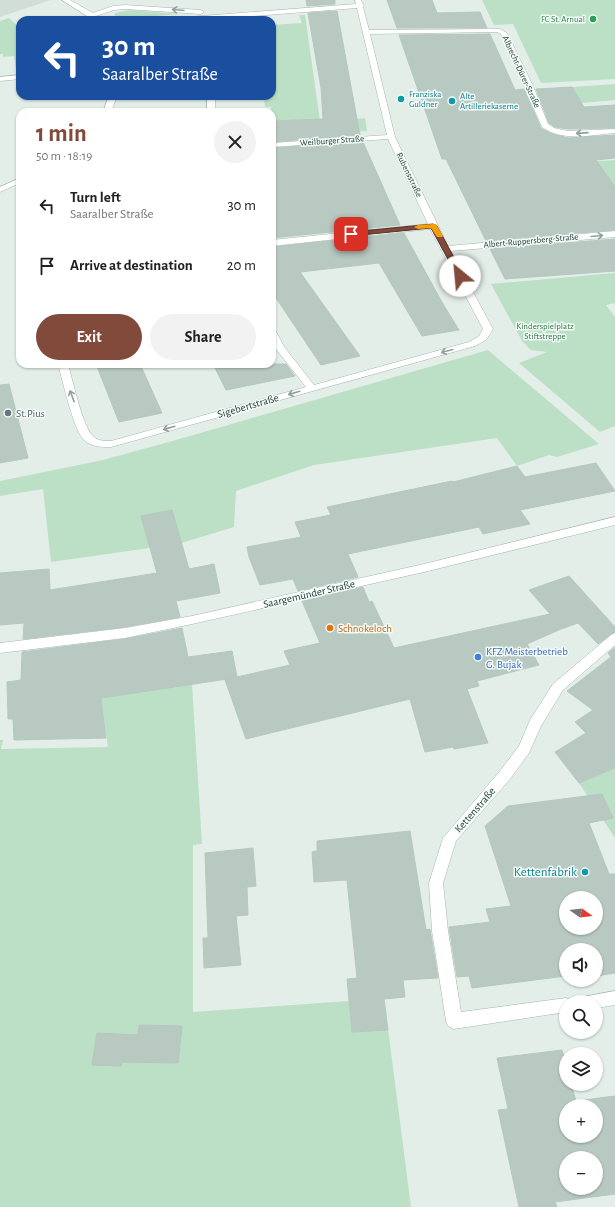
<!DOCTYPE html>
<html lang="en">
<head>
<meta charset="utf-8">
<style>
  :root { --surface:#fff; --page:#f2f2f2; --text:#202124; --muted:#757577; --accent:#824a3a }
  body { margin:0; font-family:"Alegreya Sans",sans-serif; background:var(--page); color:var(--text); height:100vh; display:flex; flex-direction:column; font-size:15px; white-space:nowrap }
  * { box-sizing:border-box; margin:0 }
  p { font-size:13px; color:var(--muted) }
  .icon { flex:none; width:22px; height:22px; fill:none; stroke:currentColor; stroke-width:2; stroke-linecap:round; stroke-linejoin:round }
  .map { position:relative; flex:1; overflow:hidden }
  .panel { position:absolute; left:16px; top:108px; width:260px; height:260px; display:flex; flex-direction:column; background:var(--surface); border-radius:12px; box-shadow:0 1px 3px #0004 }
  .panel>* { flex:none }
  .top-card { position:absolute; left:16px; top:16px; width:260px; height:84px; border-radius:12px; box-shadow:0 1px 3px #0004; background:#1a4fa0; color:#fff; overflow:hidden }
  .needle { width:26px; rotate:104deg }
  .buttons { position:absolute; left:559px; top:891px; display:grid; gap:8px }
  .buttons a { display:grid; place-items:center; width:44px; height:44px; border-radius:50%; background:var(--surface); box-shadow:0 1px 3px #0004; font-size:20px }
  .pin { position:absolute; display:grid; place-items:center; width:34px; height:34px; color:#fff; margin:-17px; border-radius:8px; box-shadow:0 2px 6px #0006 }
  .me { position:absolute; width:44px; margin:-22px; rotate:332deg; stroke-linejoin:round; filter:drop-shadow(0 0 3px #0008) }
  .turn { display:flex; align-items:center; gap:14px; height:84px; padding:0 20px; font-size:18px }
  .turn .icon { width:52px; height:52px; stroke-width:2.5 }
  .turn b { display:block; font-size:28px; line-height:34px }
  .round { display:grid; place-items:center; flex:none; width:42px; height:42px; border-radius:21px; background:var(--page) }
  .head { display:flex; align-items:center; justify-content:space-between; height:68px; padding:0 20px }
  h1 { font-size:24px; font-weight:600; line-height:30px; color:var(--accent) }
  .primary-button { display:flex; gap:8px; margin-top:auto; padding:8px 20px }
  .primary-button a { flex:1; height:46px; border-radius:24px; background:var(--accent); color:#fff; font-size:16px; font-weight:600; line-height:46px; text-align:center }
  .primary-button a+a { background:var(--page); color:var(--text) }
  ul { padding:0; list-style:none }
  li { display:flex; align-items:center; gap:12px; height:60px; padding:0 20px }
  li div { flex:1 }
  li b { display:block; font-size:15px }
  li em { font-style:normal }
  .map>svg:first-child { display:block }
  .built { fill:#d1ded8 }
  .green { fill:#bbe0c5 }
  .building { fill:#b8c9c2; stroke:#b5c8c0; fill-rule:evenodd }
  .lines { fill:none; stroke-linecap:round; stroke-linejoin:round }
  .minor-casing { stroke:#a5b6b0; stroke-width:1 }
  .tertiary-casing { stroke:#a5b6b0; stroke-width:1 }
  .minor { fill:#fff; fill-rule:evenodd }
  .tertiary { fill:#fff; fill-rule:evenodd }
  .oneway { stroke:#90a09c }
  .route { fill:#824a3a; stroke:#543026 }
  .slow { fill:#f59e0b }
  .leisure-dot { fill:#2e9e5b; stroke:#f4faf7; stroke-width:1.5 }
  .culture-dot { fill:#0f9aa8; stroke:#f4faf7; stroke-width:1.5 }
  .worship-dot { fill:#6b7280; stroke:#f4faf7; stroke-width:1.5 }
  .food-dot { fill:#e8710a; stroke:#f4faf7; stroke-width:1.5 }
  .shop-dot { fill:#3f7fe0; stroke:#f4faf7; stroke-width:1.5 }
  .labels { text-anchor:middle; dominant-baseline:central; stroke-width:3; stroke-linejoin:round; paint-order:stroke }
  .far-leisure-label { font-size:9px; fill:#27864d; stroke:#f4faf7; text-anchor:end }
  .far-street-label { font-size:9px; fill:#214038; stroke:#f4faf7 }
  .far-culture-label { font-size:9px; fill:#0d838f; stroke:#f4faf7; text-anchor:start }
  .far-park-label { font-size:9px; fill:#297948; stroke:#f4faf7 }
  .street-label { font-size:11px; fill:#214038; stroke:#f4faf7 }
  .worship-label { font-size:11px; fill:#5b616d; stroke:#f4faf7; text-anchor:start }
  .food-label { font-size:11px; fill:#c56008; stroke:#f4faf7; text-anchor:start }
  .shop-label { font-size:11px; fill:#366cbe; stroke:#f4faf7; text-anchor:start }
  .near-culture-label { font-size:13px; fill:#0d838f; stroke:#f4faf7; text-anchor:end }
</style>
</head>
<body>
<div class="map">
<svg width="615" height="1207" viewBox="0 0 615 1207">
  <rect width="100%" height="100%" fill="#e3eee9"/>
  <!-- built -->
  <polygon class="built" points="0,0 51,0 0,17"/>
  <!-- green -->
  <g class="green">
    <polygon points="482,0 615,0 615,79 541,83 513,24 494,25"/>
    <polygon points="130,10 180,14 130,18 115,16 115,13"/>
    <polygon points="299,15 305,15 321,128 359,128 357,119 365,118 367,131 299,136 296,120 272,120 271,107 265,107 264,96 272,96 272,25 302,23"/>
    <polygon points="9,18 20,28 20,69 16,69 14,56 3,57 3,54 0,54 0,21"/>
    <polygon points="615,84 615,100 581,103 572,87"/>
    <polygon points="615,160 615,201 571,163"/>
    <polygon points="615,273 615,303 606,305 615,317 615,426 600,432 519,363 547,352 531,350 522,341 491,284"/>
    <polygon points="488,350 599,444 557,457 549,455 517,466 497,438 314,465 236,491 234,527 178,544 51,562 43,489 0,496 0,481 103,460 183,438"/>
    <polygon points="192,684 202,844 193,845 193,1012 349,1001 352,1032 388,1029 411,1207 0,1207 0,740 3,740 1,749 108,747 101,698"/>
    <polygon points="615,768 615,838 579,783"/>
  </g>
  <!-- building -->
  <g class="building">
    <polygon points="306,0 335,0 335,4 307,6"/>
    <polygon points="387,0 432,0 437,13 480,12 487,28 397,28"/>
    <polygon points="337,11 360,135 272,142 272,121 323,119 321,88 308,13"/>
    <polygon points="490,34 515,90 524,89 541,128 550,133 568,138 615,135 615,158 596,160 615,187 615,230 486,241 446,159 442,159 399,35"/>
    <polygon points="572,87 584,107 615,105 615,128 568,129 555,127 549,123 536,89"/>
    <polygon points="363,142 400,225 272,238 272,148"/>
    <polygon points="404,233 443,304 459,330 422,336 379,263 300,272 360,356 321,365 272,292 272,247"/>
    <polygon points="615,239 615,271 505,279 490,249"/>
    <polygon points="96,364 140,364 162,413 119,422"/>
    <polygon points="213,364 286,364 295,376 226,390"/>
    <polygon points="9,384 28,458 0,463 0,385"/>
    <polygon points="596,463 615,491 520,510 530,524 483,534 479,527 348,554 358,577 298,591 293,579 260,585 249,557 247,547 301,537 295,522 331,515 327,507 452,481 453,482 517,466 525,477"/>
    <polygon points="172,510 189,569 214,564 220,593 176,601 180,617 125,627 23,639 24,623 0,625 0,573 49,569 50,590 157,573 141,516"/>
    <polygon points="569,576 615,627 615,632 598,644 578,623 561,629 527,644 539,665 477,681 479,686 467,689 488,743 454,749 453,747 425,752 410,699 246,739 225,680 234,678 101,698 106,738 14,740 13,719 8,719 7,682 21,680 22,652 125,639 182,628 188,657 232,651 237,677 290,665 284,651 320,643 302,601 363,587 369,602 372,601 394,648 550,614 529,590"/>
    <polygon points="615,647 615,768 579,783 555,752 586,733 575,722 593,710 567,691 611,657 608,653"/>
    <path d="M602 794 613 818 589 823 609 874H615V973L596 976V950H566V976L472 988 469 976 457 977 449 927 490 922 486 909 511 906 485 826 508 806ZM566 898H596V928H566Z"/>
    <polygon points="410,831 426,930 430,929 438,978 403,980 405,997 384,999 388,1030 352,1032 347,979 357,978 347,880 314,882 312,852 317,851 317,841"/>
    <polygon points="253,848 256,886 247,887 248,915 236,916 241,965 204,968 203,938 208,938 205,853"/>
    <polygon points="139,1025 182,1026 178,1063 122,1062 121,1066 92,1065 97,1033 138,1035"/>
    <path d="M562 1050 566 1064V1084H571L576 1101 615 1096V1194L555 1202 557 1207H519L498 1110 508 1109 497 1058ZM566 1106H596V1136H566ZM566 1158H596V1188H566Z"/>
  </g>
  <g class="lines">
    <defs>
      <g id="minor">
        <polygon points="62,0 70,0 93,13 113,6 125,5 201,10 204,12 201,14 125,9 114,10 96,16 100,20 93,20"/>
        <path d="M355 0H361L364 6 363 7 369 30 500 29 507 33 533 86 548 124 554 128 568 131 615 129V133C591 135 563 142 542 127L501 34 497 32 370 34 395 137 448 246 615 231V237L451 251 493 329 486 340 475 346 111 447C103 447 91 447 84 440 73 429 63 381 58 364H68C72 378 83 428 93 436 98 441 104 441 111 441L306 387 276 349 272 341V329L275 330 285 348 314 385 469 342 479 336 483 329 430 229 272 246V240L428 224 388 139 272 147V143L387 135 357 8 202 20H173L176 18 356 4Z"/>
        <polygon points="20,75 20,79 0,81 0,77"/>
        <polygon points="109,96 117,96 111,112 103,112"/>
        <rect x="207" y="96" width="8" height="16"/>
        <polygon points="20,178 20,183 0,192 0,187"/>
        <polygon points="615,633 615,645 563,690 541,726 529,753 510,779 456,841 443,883 448,931 461,1012 566,998 572,1000 573,1002 566,1002 566,1012 454,1029 448,1026 446,1021 432,931 429,883 443,838 500,771 519,746 530,720 553,684 611,635"/>
        <polygon points="615,991 615,1005 596,1008 596,1002 581,1002 583,997"/>
      </g>
      <polygon id="tertiary" points="615,517 615,525 424,572 192,624 125,638 0,653 0,643 125,628 192,616 424,564"/>
    </defs>
    <!-- minor casing -->
    <use href="#minor" class="minor-casing"/>
    <!-- tertiary casing -->
    <use href="#tertiary" class="tertiary-casing"/>
    <!-- minor -->
    <use href="#minor" class="minor"/>
    <!-- tertiary -->
    <use href="#tertiary" class="tertiary"/>
  </g>
  <!-- one-way arrows -->
  <defs><path id="oneway-shaft" d="M-6 0H5M1.5-3L5.5 0L1.5 3" fill="none" stroke-width="1.6" stroke-linecap="round" stroke-linejoin="round"/></defs>
  <g class="oneway">
    <use href="#oneway-shaft" transform="translate(178 10) rotate(-175)"/>
    <use href="#oneway-shaft" transform="translate(582 133) rotate(176)"/>
    <use href="#oneway-shaft" transform="translate(597 236) rotate(-5)"/>
    <use href="#oneway-shaft" transform="translate(447 351) rotate(165)"/>
    <use href="#oneway-shaft" transform="translate(294 393) rotate(164)"/>
    <use href="#oneway-shaft" transform="translate(72 396) rotate(-110)"/>
    <use href="#oneway-shaft" transform="translate(169 428) rotate(164)"/>
  </g>
  <!-- route -->
  <polygon class="route" points="433,224 437,226 464,276 463,277 457,276 431,228 351,236 348,234 351,232"/>
  <!-- slow -->
  <polygon class="slow" points="433,224 436,224 443,236 442,237 437,237 431,228 418,229 414,227 418,225"/>
  <!-- markers -->
  <circle class="leisure-dot" cx="593" cy="19" r="4"/>
  <g class="culture-dot">
    <circle cx="401" cy="99" r="4"/>
    <circle cx="452" cy="101" r="4"/>
    <circle cx="585" cy="872" r="4"/>
  </g>
  <circle class="worship-dot" cx="8" cy="413" r="4"/>
  <circle class="food-dot" cx="330" cy="628" r="4"/>
  <circle class="shop-dot" cx="478" cy="657" r="4"/>
  <g class="labels">
    <!-- far-leisure labels -->
    <g class="far-leisure-label">
      <text x="585" y="19">FC St. Arnual</text>
    </g>
    <!-- far-street labels -->
    <g class="far-street-label">
      <text transform="translate(521 72) rotate(65)">Albrecht-Dürer-Straße</text>
      <text transform="translate(332 141) rotate(-4)">Weilburger Straße</text>
      <text transform="translate(409 175) rotate(64)">Rubensstraße</text>
      <text transform="translate(531 241) rotate(-5)">Albert-Ruppersberg-Straße</text>
    </g>
    <!-- far-culture labels -->
    <g class="far-culture-label">
      <text x="409" y="94">Franziska<tspan x="409" dy="10">Guldner</tspan></text>
      <text x="460" y="96">Alte<tspan x="460" dy="10">Artilleriekaserne</tspan></text>
    </g>
    <!-- far-park labels -->
    <g class="far-park-label">
      <text x="545" y="326">Kinderspielplatz<tspan x="545" dy="10">Stiftstreppe</tspan></text>
    </g>
    <!-- street labels -->
    <g class="street-label">
      <text transform="translate(248 406) rotate(-16)">Sigebertstraße</text>
      <text transform="translate(309 594) rotate(-13)">Saargemünder Straße</text>
      <text transform="translate(475 810) rotate(-49)">Kettenstraße</text>
    </g>
    <!-- worship labels -->
    <g class="worship-label">
      <text x="16" y="413">St.Pius</text>
    </g>
    <!-- food labels -->
    <g class="food-label">
      <text x="338" y="628">Schnokeloch</text>
    </g>
    <!-- shop labels -->
    <g class="shop-label">
      <text x="486" y="651">KFZ Meisterbetrieb<tspan x="486" dy="13">G. Bujak</tspan></text>
    </g>
    <!-- near-culture labels -->
    <g class="near-culture-label">
      <text x="577" y="872">Kettenfabrik</text>
    </g>
  </g>
</svg>
<div class="buttons">
<a><svg class="needle" viewBox="-14 -14 28 28"><path d="M0-13l5 13h-10z" fill="#e53935"/><path d="M0 13l5-13h-10z" fill="#757577"/></svg></a>
<a><svg class="icon" aria-label="sound" viewBox="0 0 24 24"><path d="M4 9h4l5-4v14l-5-4H4zM17 9q2 3 0 6"/></svg></a>
<a><svg class="icon" aria-label="search" viewBox="0 0 24 24"><circle cx="10" cy="10" r="6"/><path d="M15 15l6 6"/></svg></a>
<a><svg class="icon" aria-label="layers" viewBox="0 0 24 24"><path d="M12 4l9 5-9 5-9-5zM3 14l9 5 9-5"/></svg></a>
<a>+</a>
<a>−</a>
</div>
<div class="pin" style="left:351px;top:234px;background:#d93025"><svg class="icon" aria-label="arrive" viewBox="0 0 24 24"><path d="M6 21V4h12l-3 4 3 4H6"/></svg></div>
<svg class="me" style="left:460px;top:276px" viewBox="-20 -20 40 40"><circle r="19" fill="#fff"/><path d="M0-13L10 11 0 6-10 11z" fill="#824a3a"/></svg>
<div class="top-card">
<div class="turn"><svg class="icon" aria-label="left" viewBox="0 0 24 24"><path d="M17 20v-9H6M10 6l-5 5 5 5"/></svg><div><b>30 m</b>Saaralber Straße</div></div>
</div>
<section class="panel">
<div class="head"><div><h1>1 min</h1><p>50 m · 18:19</p></div><a class="round"><svg class="icon" aria-label="close" viewBox="0 0 24 24"><path d="M6 6l12 12M18 6L6 18"/></svg></a></div>
<ul>
<li><svg class="icon" aria-label="left" viewBox="0 0 24 24"><path d="M17 20v-9H6M10 6l-5 5 5 5"/></svg><div><b>Turn left</b><p>Saaralber Straße</p></div><em>30 m</em></li>
<li><svg class="icon" aria-label="arrive" viewBox="0 0 24 24"><path d="M6 21V4h12l-3 4 3 4H6"/></svg><div><b>Arrive at destination</b></div><em>20 m</em></li>
</ul>
<div class="primary-button"><a>Exit</a><a>Share</a></div>
</section>
</div>
</body>
</html>
